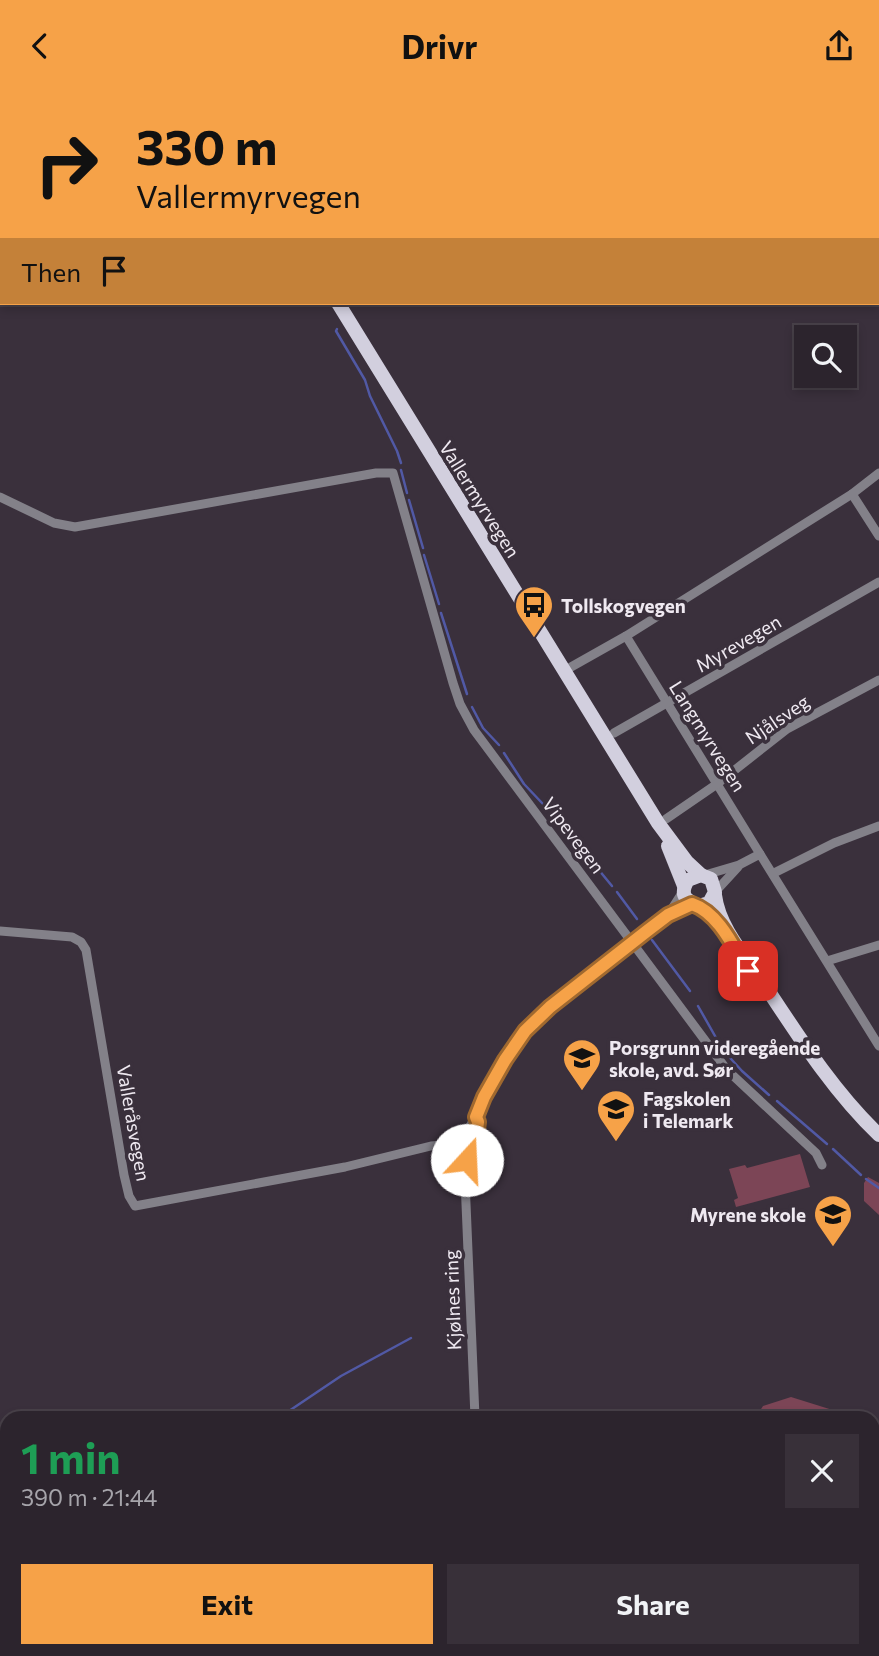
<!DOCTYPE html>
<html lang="en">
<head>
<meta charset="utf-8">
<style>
  :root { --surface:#2c242d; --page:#383039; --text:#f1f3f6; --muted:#a6a4aa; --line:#484149; --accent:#f6a248 }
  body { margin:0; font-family:Commissioner,sans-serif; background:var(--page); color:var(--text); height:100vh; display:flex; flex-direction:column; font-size:26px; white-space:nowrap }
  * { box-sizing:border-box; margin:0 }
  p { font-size:23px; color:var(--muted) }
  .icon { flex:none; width:38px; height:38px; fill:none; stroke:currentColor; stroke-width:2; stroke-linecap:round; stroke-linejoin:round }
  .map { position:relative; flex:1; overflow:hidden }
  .drawer { position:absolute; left:0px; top:1320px; width:880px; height:247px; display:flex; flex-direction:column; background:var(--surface); border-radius:21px 21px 0 0; box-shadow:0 4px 10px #0003,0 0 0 2px var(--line) }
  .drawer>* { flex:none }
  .hud { position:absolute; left:0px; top:0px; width:880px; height:214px; box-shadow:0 4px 10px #0003,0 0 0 2px var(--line); background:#f6a248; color:#111; overflow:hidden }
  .tools { position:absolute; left:794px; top:234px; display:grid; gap:14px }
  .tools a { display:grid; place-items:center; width:63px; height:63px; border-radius:0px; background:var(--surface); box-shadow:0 4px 10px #0003,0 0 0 2px var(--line); font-size:35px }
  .pin { position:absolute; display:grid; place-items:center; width:60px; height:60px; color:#fff; margin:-30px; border-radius:14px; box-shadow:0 4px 10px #0006 }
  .me { position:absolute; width:77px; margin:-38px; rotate:20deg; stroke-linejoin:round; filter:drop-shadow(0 0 5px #0008) }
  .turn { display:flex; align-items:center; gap:24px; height:147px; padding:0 21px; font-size:32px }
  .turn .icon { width:91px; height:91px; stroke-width:2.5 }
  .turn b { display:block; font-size:49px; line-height:60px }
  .then { display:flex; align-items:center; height:66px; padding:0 21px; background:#0003; gap:14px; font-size:26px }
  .round { display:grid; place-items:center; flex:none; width:74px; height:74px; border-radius:0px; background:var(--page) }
  .summary { display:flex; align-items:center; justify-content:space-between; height:119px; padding:0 21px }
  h1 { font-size:42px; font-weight:700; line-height:52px; color:#1e9e55 }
  .action { display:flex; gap:14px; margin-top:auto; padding:14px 21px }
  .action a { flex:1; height:80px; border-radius:0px; background:var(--accent); color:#111; font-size:28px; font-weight:700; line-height:80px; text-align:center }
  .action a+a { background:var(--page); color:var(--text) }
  header { display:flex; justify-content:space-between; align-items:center; height:91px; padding:0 21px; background:var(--accent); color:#111; font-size:32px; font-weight:700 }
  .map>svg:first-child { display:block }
  .green { fill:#7c4556 }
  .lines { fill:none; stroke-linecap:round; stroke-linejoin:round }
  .stream { stroke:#5159a5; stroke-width:2.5 }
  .river { stroke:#5159a5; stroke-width:14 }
  .minor { stroke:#838189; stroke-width:9 }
  .primary { stroke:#d2cfde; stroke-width:14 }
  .route-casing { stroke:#a0692f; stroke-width:18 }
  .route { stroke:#f6a248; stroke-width:12 }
  .labels { text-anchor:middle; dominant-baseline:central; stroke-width:7; stroke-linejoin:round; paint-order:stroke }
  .street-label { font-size:19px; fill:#efe9f1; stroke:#3a303c }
  .poi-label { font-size:19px; font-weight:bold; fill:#efe9f1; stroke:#3a303c; text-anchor:start }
</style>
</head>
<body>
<header><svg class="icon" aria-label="back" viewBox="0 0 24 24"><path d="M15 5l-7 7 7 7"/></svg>Drivr<svg class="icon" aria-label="share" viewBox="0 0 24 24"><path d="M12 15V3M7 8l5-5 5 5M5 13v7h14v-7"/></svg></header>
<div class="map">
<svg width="879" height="1565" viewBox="0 0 879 1565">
  <rect width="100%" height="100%" fill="#3a303c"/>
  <!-- green -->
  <g class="green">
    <polygon points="800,1063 810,1096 736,1116 734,1109 738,1107 729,1078 745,1074 747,1077"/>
    <polygon points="868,1086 879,1092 879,1124 864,1110 864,1092"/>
    <polygon points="791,1306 855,1326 756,1326 763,1315"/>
    <polygon points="520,1559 609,1559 600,1565 532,1565"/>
  </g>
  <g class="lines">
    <!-- stream -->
    <g class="stream">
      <polyline points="342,0 342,2"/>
      <polyline points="337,238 336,240 365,289 370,305 397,360 401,372"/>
      <polyline points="401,379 407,402"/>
      <polyline points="409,409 423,457"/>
      <polyline points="424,464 439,513"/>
      <polyline points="441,522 467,603"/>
      <polyline points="472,616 483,637 499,654"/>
      <polyline points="504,662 524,693 580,752"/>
      <polyline points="584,761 612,795"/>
      <polyline points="617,801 637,828"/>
      <polyline points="652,849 690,900"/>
      <polyline points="698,915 719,952"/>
      <polyline points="722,958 742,980 769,1004"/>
      <polyline points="777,1010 827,1053"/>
      <polyline points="833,1058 861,1084"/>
      <polyline points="866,1088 879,1097"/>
      <polyline points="280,1326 341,1285 411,1247"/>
      <polyline points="0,1380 7,1381"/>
    </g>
    <!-- river -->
    <g class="river">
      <polyline points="873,1353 879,1354"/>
      <polyline points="555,1565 560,1559"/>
    </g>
    <!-- minor -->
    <g class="minor">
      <polyline points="852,403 879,445"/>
      <polyline points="0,406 54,432 75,436 376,382 393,382 453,592 460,613 474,639 727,979 816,1062 822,1074"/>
      <polyline points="626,545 760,763"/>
      <polyline points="571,576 626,545 852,403 879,382"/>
      <polyline points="614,642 879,491"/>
      <polyline points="666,728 717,693 787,638 879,589"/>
      <polyline points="774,782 834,752 879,735"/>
      <polyline points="705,784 739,774 760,763 879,955"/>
      <polyline points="715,801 738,776"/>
      <polyline points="668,824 684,799"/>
      <polyline points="0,840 72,846 81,851 86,859 124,1084 129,1105 135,1115 345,1076 431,1055 443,1054"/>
      <polyline points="827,870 879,854"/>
      <polyline points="476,1026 478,1031 476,1047"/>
      <polyline points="466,1043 505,969 525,940 550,916 633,850 668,824 692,813"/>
      <circle cx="468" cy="1056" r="13"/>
      <polyline points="461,1067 462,1083 465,1089 475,1326"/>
      <polyline points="0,1497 7,1498"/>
      <polyline points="274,1559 278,1565"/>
      <polyline points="597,1559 612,1565"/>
    </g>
    <!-- primary -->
    <g class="primary">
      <polyline points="221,0 222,2"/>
      <polyline points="338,212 658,732 687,771 701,784"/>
      <polyline points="668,755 684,795"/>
      <path d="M715 804C719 837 746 866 764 893 799 946 833 1000 879 1044"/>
      <path d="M699 815 709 812 715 801 711 788 701 784 688 789C676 809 692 810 704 818 711 823 715 829 720 836"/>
    </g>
  </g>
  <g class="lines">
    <defs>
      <path id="route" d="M467 1069 476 1067C481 1060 483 1053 476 1047L478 1031 476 1026 484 1006 505 969 525 940 550 916 647 840 668 824 692 813C719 822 734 857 748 880"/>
    </defs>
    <!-- route casing -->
    <use href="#route" class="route-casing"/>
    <!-- route -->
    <use href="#route" class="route"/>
  </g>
  <!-- icons -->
  <defs>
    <symbol id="bus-pin" viewBox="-11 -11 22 30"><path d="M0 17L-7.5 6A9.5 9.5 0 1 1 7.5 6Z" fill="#f6a248" stroke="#3a303c"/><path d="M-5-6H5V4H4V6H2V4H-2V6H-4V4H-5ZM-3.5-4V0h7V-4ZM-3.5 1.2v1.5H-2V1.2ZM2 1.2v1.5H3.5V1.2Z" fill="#111"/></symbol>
    <symbol id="school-pin" viewBox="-11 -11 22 30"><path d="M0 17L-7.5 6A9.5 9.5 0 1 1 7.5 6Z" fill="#f6a248" stroke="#3a303c"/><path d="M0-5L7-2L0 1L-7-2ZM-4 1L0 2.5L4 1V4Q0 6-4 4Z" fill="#111"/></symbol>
  </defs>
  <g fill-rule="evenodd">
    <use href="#bus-pin" x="512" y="492" width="44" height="60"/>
    <use href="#school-pin" x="560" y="945" width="44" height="60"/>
    <use href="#school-pin" x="594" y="996" width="44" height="60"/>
    <use href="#school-pin" x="811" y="1101" width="44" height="60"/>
  </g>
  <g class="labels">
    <!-- street labels -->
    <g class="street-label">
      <text transform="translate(480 408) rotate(58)">Vallermyrvegen</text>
      <text transform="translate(738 552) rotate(-30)">Myrevegen</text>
      <text transform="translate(777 628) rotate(-34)">Njålsveg</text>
      <text transform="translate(708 645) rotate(58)">Langmyrvegen</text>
      <text transform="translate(574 744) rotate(53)">Vipevegen</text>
      <text transform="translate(134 1032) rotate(80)">Valleråsvegen</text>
      <text transform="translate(452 1209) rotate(-92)">Kjølnes ring</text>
    </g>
    <!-- poi labels -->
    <g class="poi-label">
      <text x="561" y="514">Tollskogvegen</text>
      <text x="609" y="956">Porsgrunn videregående<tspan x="609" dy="22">skole, avd. Sør</tspan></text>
      <text x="643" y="1007">Fagskolen<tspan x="643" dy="22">i Telemark</tspan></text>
      <text x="806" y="1123" text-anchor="end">Myrene skole</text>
    </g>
  </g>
</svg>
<div class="tools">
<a><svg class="icon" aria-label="search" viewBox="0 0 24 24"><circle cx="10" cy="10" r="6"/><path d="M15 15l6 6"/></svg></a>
</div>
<div class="pin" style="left:748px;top:880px;background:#d93025"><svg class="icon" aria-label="arrive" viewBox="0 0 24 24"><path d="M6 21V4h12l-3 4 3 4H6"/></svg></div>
<svg class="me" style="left:467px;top:1069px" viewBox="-20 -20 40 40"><circle r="19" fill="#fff"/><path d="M0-13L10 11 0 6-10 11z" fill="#f6a248"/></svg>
<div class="hud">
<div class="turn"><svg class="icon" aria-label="right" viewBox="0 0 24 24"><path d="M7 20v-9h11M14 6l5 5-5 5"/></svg><div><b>330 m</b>Vallermyrvegen</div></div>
<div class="then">Then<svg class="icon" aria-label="arrive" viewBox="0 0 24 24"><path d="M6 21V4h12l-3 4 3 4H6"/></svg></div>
</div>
<section class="drawer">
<div class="summary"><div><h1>1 min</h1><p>390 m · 21:44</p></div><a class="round"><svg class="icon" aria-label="close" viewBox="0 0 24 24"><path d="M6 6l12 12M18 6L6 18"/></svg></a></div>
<div class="action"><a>Exit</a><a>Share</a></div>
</section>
</div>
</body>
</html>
